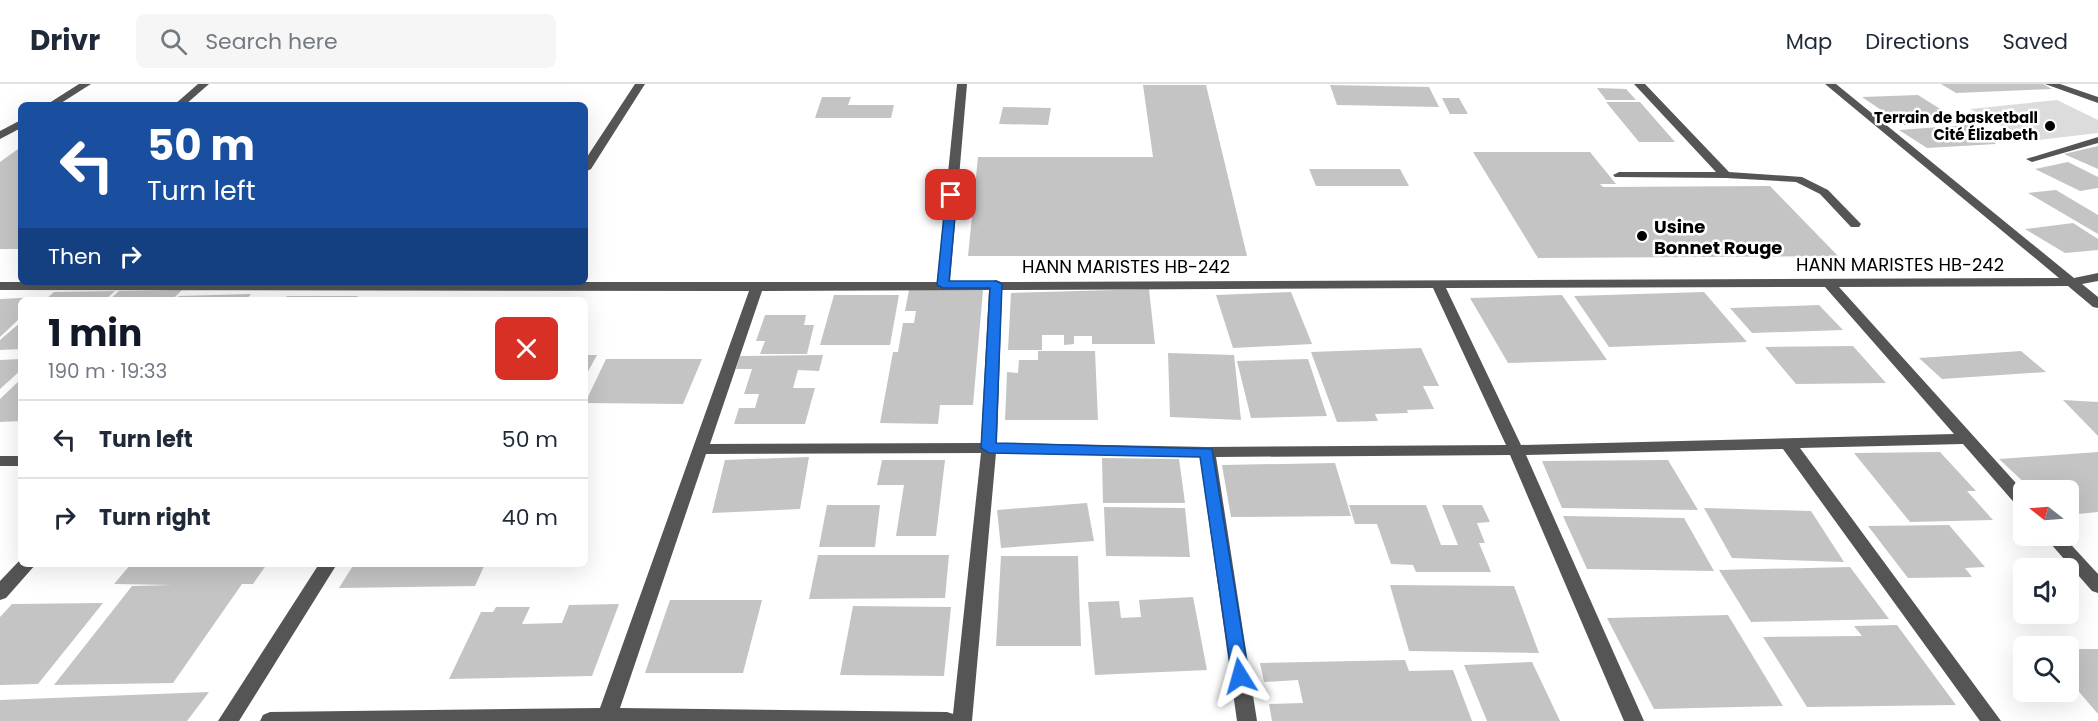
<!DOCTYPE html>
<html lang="en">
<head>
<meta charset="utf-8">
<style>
  :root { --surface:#fff; --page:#f6f6f7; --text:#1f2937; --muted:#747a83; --line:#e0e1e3; --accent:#111827 }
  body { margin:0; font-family:Poppins,sans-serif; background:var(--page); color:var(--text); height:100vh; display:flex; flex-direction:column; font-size:22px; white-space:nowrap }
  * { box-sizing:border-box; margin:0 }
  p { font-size:20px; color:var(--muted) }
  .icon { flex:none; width:33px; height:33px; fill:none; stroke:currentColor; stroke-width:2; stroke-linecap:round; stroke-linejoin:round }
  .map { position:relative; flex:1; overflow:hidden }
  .side { position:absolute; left:18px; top:213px; width:570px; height:270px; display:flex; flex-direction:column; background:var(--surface); border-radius:9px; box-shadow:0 6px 24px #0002 }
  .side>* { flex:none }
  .banner { position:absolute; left:18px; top:18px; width:570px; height:183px; border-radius:9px; box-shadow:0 6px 24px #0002; background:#1a4fa0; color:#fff; overflow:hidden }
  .needle { width:39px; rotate:287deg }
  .controls { position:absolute; left:2013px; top:396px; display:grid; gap:12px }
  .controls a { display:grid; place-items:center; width:66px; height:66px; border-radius:9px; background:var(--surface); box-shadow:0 6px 24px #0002; font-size:30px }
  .pin { position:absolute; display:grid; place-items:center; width:51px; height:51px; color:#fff; margin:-26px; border-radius:12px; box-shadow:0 3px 9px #0006 }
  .me { position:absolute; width:66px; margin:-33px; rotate:352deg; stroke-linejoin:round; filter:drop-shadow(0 0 4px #0008) }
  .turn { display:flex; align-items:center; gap:21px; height:126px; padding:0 30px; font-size:27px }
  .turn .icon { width:78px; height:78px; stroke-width:2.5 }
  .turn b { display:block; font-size:42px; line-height:51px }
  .then { display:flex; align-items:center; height:57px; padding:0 30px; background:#0003; gap:12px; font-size:22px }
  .round { display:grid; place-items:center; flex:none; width:63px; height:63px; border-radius:9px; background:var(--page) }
  .headline { display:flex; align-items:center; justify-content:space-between; height:102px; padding:0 30px }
  h1 { font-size:36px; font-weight:700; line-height:45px; color:var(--accent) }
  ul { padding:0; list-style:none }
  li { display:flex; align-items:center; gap:18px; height:78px; padding:0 30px; border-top:2px solid var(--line) }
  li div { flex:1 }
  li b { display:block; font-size:22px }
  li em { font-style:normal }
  header { display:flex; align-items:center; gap:36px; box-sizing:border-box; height:84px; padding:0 30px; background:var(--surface); border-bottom:2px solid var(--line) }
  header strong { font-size:28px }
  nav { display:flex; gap:33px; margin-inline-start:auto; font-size:21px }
  .search { width:420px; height:54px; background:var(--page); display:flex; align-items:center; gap:15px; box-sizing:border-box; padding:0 21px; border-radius:9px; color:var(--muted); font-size:22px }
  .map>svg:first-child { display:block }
  .green { fill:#dcdcdc }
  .building { fill:#c4c4c4 }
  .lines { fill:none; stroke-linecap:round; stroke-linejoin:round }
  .minor { fill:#555; fill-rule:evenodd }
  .route { fill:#1a73e8; stroke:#114b97; stroke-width:1.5 }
  .poi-dot { fill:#000; stroke:#fff; stroke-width:2 }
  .labels { text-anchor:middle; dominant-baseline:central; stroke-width:5; stroke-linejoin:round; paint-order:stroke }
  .far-poi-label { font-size:15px; font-weight:bold; fill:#000; stroke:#fff; text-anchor:end }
  .poi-label { font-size:18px; font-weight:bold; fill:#000; stroke:#fff; text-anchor:start }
  .street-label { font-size:18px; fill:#000; stroke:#fff }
</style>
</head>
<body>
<header>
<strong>Drivr</strong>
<div class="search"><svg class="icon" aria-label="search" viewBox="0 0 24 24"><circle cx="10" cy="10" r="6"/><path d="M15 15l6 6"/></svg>Search here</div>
<nav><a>Map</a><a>Directions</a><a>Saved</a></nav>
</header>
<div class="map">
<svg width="2098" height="637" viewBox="0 0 2098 637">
  <rect width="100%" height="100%" fill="#fff"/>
  <!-- green -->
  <polygon class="green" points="2057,16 2098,36 2098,49 2029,57 1970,25"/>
  <!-- building -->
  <g class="building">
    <polygon points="1941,0 2043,0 2052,5 1956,9"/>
    <polygon points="1143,1 1206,1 1247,172 968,172 978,73 1153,73"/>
    <polygon points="1330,1 1429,3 1439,23 1337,21"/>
    <polygon points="1597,4 1626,5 1636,16 1606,16"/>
    <polygon points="1918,11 1961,38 1903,41 1862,13"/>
    <polygon points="822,13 851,13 848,21 894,21 891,34 815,34"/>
    <polygon points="1442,14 1459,14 1468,30 1450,30"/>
    <polygon points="1606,18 1640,18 1675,58 1639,58"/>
    <polygon points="1003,23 1051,24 1048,41 999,40"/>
    <polygon points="1967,41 1996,60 1927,64 1899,46"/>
    <polygon points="2098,62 2098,85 2064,70"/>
    <polygon points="18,65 21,65 21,165 0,165 0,78"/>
    <polygon points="1473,68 1590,68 1616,100 1600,100 1603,103 1770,102 1838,172 1538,174"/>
    <polygon points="2068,78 2098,93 2098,104 2080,107 2035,85"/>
    <polygon points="1309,85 1400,85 1409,102 1316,102"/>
    <polygon points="2056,106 2098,131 2098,150 2028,109"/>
    <polygon points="2073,139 2098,155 2098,166 2065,169 2025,145"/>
    <polygon points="1149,205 1155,260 1092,260 1092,252 1074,252 1074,260 1064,261 1064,251 1042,251 1042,266 1008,266 1011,209"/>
    <polygon points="182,206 172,216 109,216 119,207"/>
    <polygon points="909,206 983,206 973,321 940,321 938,340 880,339 893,268 898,268 903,239 914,239 916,227 905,227"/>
    <polygon points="115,207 105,216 45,216 54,208"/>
    <polygon points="1291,208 1312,260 1233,264 1216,211"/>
    <polygon points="1704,208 1747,258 1609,263 1574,212"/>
    <polygon points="251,210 246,216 175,216 179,212"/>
    <polygon points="834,211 899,211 890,261 820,261"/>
    <polygon points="1562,211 1607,276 1508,279 1470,214"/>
    <polygon points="287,212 358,212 354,216 283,216"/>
    <polygon points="43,213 40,216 21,216 21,233 0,253 0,215"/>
    <polygon points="1819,221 1843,246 1752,249 1730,224"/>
    <polygon points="765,231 806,231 804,241 814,241 807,270 760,270 765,257 756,257"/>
    <polygon points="21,238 21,265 0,266 0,256"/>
    <polygon points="1853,262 1886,299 1796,300 1765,263"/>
    <polygon points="1421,264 1439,302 1423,302 1434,325 1407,326 1408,329 1375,330 1378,337 1337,338 1311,268"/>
    <polygon points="1038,267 1095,267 1098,336 1005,336 1007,288 1018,289 1019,276 1038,276"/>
    <polygon points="2021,267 2046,288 1942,295 1919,274"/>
    <polygon points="1168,269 1234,271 1241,336 1170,333"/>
    <polygon points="585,271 597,271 585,293"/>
    <polygon points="823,271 819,287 798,286 793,304 815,304 805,340 734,340 739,324 755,324 759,310 744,310 752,285 736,285 740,272"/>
    <polygon points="21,275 21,286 0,305 0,276"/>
    <polygon points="606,275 702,275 683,320 585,319"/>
    <polygon points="1308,275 1327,332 1251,334 1237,277"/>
    <polygon points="21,295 21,337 0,338 0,315"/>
    <polygon points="2063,316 2098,318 2098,352"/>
    <polygon points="1940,368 1976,407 1967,407 1993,436 1910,438 1854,369"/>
    <polygon points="2098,368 2098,428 2068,431 2068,406 2032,406 1999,375"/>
    <polygon points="809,373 800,425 712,429 725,376"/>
    <polygon points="1102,374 1179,375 1185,419 1103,419"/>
    <polygon points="882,376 945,376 936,452 896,452 904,401 877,401"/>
    <polygon points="1668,376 1698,426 1562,424 1542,377"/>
    <polygon points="1335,379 1351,432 1231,433 1222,381"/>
    <polygon points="1087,419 1094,457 1001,464 997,426"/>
    <polygon points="827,421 880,421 875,463 819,463"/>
    <polygon points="1349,421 1426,421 1441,461 1458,461 1442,421 1482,421 1490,438 1477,439 1485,459 1479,459 1491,488 1416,488 1413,481 1391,480 1377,440 1355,440"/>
    <polygon points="1104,423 1185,424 1190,473 1106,472"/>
    <polygon points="1704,424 1811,427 1844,478 1732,474"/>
    <polygon points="1563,432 1684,434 1714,487 1587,485"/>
    <polygon points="1949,441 1985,483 1965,484 1972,493 1908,494 1868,442"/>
    <polygon points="818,471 949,471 945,514 809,515"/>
    <polygon points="1001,472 1078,472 1081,562 996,562"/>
    <polygon points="131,480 267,480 253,500 242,500 173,599 54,601 132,502 173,501 114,500"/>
    <polygon points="354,480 485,480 475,502 339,504"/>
    <polygon points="1850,483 1889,535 1751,538 1719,486"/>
    <polygon points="1390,501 1514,502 1539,569 1409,567"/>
    <polygon points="1193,513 1207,586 1095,591 1088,518 1119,517 1121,534 1141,533 1139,516"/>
    <polygon points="670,516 762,516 743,589 645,589"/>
    <polygon points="103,519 38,600 0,601 0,533 12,520"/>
    <polygon points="619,520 592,592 449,595 481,528 493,528 496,523 530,523 522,540 562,539 569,521"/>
    <polygon points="853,522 951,523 944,592 840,591"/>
    <polygon points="1728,531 1783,622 1654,625 1607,534"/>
    <polygon points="1897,541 1956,621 1807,623 1763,553 1862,552 1854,542"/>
    <polygon points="2068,565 2098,565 2098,630 2068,595"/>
    <polygon points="1405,576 1409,587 1453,586 1472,637 1272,637 1269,620 1303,619 1298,596 1264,598 1260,579"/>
    <polygon points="1532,578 1560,637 1487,637 1464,581"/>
    <polygon points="209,608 187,637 0,637 0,616"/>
  </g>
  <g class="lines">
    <!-- minor -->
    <g class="minor">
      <polygon points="79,0 91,0 58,21 46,21"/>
      <polygon points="198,0 209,0 185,21 174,21"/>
      <polygon points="635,0 645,0 591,85 585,88 585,76"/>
      <path d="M957 0H967L950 198H991L996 196 1001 198 2059 194 1825 0H1836L2074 194 2098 189V197L2082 200 2098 213V224L2093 223 2068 202 1839 203 2024 408V425L2018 423 1963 360 1800 364 2001 637H1980L1783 365 1526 371 1644 637H1624L1510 371 1216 373 1257 637H1237L1200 373 996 369 972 637H260L263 631 270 628 600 624 749 207 0 206V198H937ZM1825 203 1954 350 1521 361 1446 204ZM1433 204 1506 361 1207 363 997 359 1002 206ZM989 206 981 359 710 360 762 207ZM981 369 953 630 947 628 620 624 706 370Z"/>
      <polygon points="1634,0 1645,0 1729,88 1802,93 1828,106 1861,140 1859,143 1851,143 1820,110 1796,98 1726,94 1615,93 1613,91 1619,88 1716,88"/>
      <polygon points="2045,0 2060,0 2098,13 2098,19"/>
      <polygon points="21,36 21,44 0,55 0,47"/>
      <polygon points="2098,53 2098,59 2032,78 2026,75"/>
      <rect x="0" y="372" width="21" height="10"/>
      <polygon points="2044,452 2063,452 2098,490 2098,509 2092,507"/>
      <polygon points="21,475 21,480 36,480 6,514 0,516 0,497"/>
      <polygon points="319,480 337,480 239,637 218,637"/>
    </g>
  </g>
  <!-- route -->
  <polygon class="route" points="951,108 957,111 949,197 996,197 1002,200 996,359 1212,365 1249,592 1247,597 1240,599 1234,597 1232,592 1200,373 989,369 981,364 990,204 943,204 937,201 946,111"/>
  <!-- markers -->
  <g class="poi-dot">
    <circle cx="2050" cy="42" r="6"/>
    <circle cx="1642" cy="152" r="6"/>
  </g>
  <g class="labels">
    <!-- far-poi labels -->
    <g class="far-poi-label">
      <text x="2038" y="33">Terrain de basketball<tspan x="2038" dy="17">Cité Élizabeth</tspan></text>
    </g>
    <!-- poi labels -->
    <g class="poi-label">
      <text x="1654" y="142">Usine<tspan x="1654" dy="21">Bonnet Rouge</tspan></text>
    </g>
    <!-- street labels -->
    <g class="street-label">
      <text x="1900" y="180">HANN MARISTES HB-242</text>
      <text x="1126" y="182">HANN MARISTES HB-242</text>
    </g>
  </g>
</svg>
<div class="controls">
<a><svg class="needle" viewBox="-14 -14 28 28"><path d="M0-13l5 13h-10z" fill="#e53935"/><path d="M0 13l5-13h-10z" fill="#747a83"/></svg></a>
<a><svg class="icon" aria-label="sound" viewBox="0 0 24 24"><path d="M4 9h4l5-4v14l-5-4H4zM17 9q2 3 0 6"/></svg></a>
<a><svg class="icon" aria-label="search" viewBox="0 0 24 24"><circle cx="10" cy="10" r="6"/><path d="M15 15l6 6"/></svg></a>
</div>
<div class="pin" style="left:951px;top:111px;background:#d93025"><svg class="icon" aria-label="arrive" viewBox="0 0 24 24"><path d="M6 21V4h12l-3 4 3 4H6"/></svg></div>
<svg class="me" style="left:1240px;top:592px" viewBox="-20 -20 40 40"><path d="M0-17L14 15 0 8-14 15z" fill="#1a73e8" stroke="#fff" stroke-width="4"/></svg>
<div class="banner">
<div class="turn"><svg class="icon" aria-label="left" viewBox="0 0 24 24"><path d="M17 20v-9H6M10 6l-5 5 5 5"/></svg><div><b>50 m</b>Turn left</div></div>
<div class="then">Then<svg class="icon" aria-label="right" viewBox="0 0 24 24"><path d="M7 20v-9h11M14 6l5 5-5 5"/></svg></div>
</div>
<section class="side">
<div class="headline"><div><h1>1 min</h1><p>190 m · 19:33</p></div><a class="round" style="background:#d93025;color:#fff"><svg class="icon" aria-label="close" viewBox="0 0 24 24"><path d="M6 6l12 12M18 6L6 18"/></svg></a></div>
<ul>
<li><svg class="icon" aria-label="left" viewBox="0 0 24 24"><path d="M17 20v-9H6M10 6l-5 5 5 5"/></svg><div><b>Turn left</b></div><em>50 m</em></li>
<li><svg class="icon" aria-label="right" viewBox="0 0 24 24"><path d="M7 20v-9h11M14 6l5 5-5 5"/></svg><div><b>Turn right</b></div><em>40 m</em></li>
</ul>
</section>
</div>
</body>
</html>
